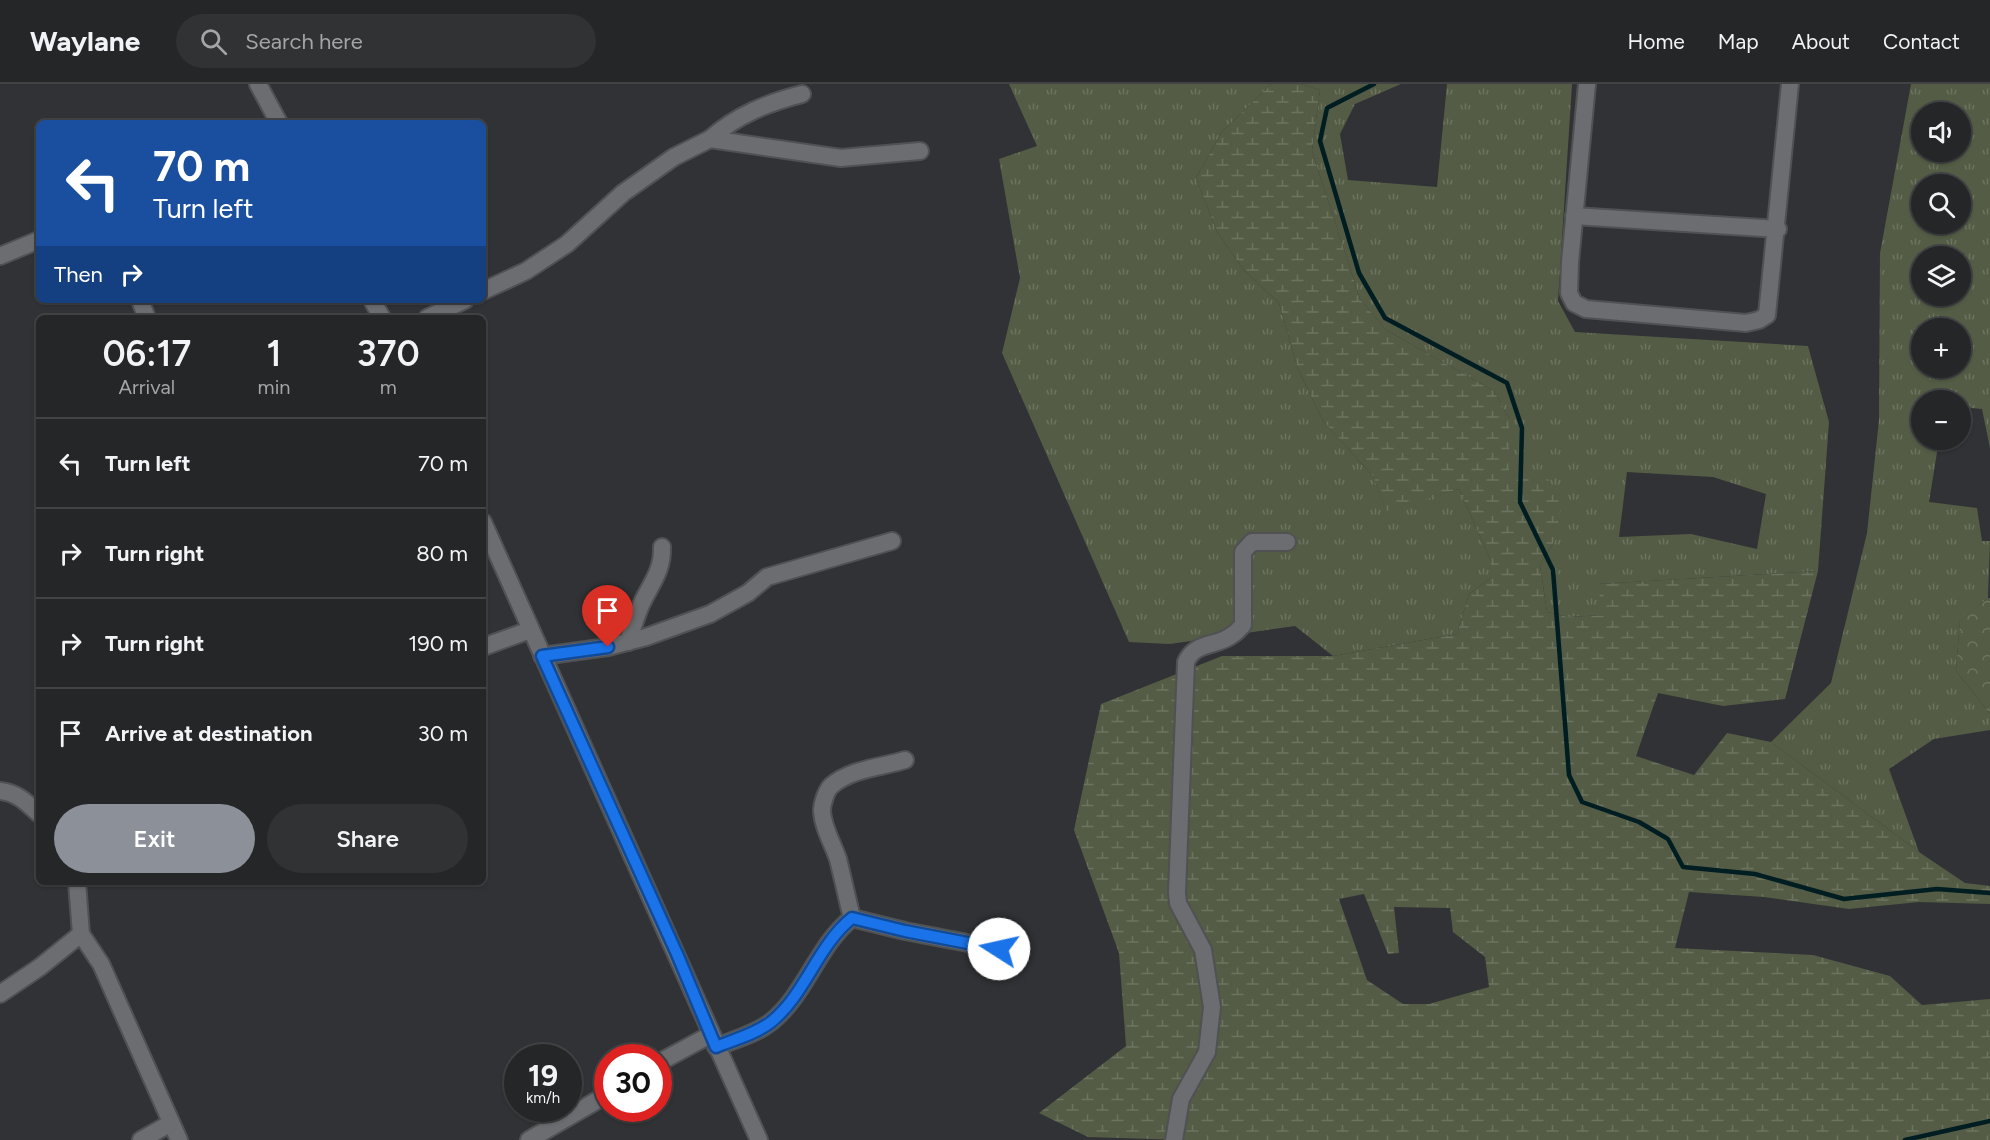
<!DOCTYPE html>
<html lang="en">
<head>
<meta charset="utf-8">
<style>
  :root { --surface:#242628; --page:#303234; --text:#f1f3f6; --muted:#a3a5a8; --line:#414345; --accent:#8c9099 }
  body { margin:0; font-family:Figtree,sans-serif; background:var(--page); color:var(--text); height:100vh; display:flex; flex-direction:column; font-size:22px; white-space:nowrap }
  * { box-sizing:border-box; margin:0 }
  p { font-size:20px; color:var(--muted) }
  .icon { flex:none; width:33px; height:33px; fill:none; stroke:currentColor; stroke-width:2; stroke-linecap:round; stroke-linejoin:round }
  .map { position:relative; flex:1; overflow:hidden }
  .sheet { position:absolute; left:36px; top:231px; width:450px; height:570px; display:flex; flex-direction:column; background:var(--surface); border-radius:9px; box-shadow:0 2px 4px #0004,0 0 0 2px var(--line) }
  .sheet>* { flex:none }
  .top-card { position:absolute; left:36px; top:36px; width:450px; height:183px; border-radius:9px; box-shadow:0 2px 4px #0004,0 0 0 2px var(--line); background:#1a4fa0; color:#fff; overflow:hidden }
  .buttons { position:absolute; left:1911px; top:18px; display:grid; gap:12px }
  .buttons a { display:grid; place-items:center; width:60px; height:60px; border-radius:50%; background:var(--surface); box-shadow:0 2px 4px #0004,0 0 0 2px var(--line); font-size:30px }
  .speed { position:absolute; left:504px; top:960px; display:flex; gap:12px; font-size:30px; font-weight:700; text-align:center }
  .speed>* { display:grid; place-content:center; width:78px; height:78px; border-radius:50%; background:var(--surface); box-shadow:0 2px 4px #0004,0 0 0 2px var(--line); line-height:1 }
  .speed small { font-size:15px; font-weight:400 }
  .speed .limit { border:9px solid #d22; background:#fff; color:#111 }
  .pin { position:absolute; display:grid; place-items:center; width:51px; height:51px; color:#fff; margin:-62px -26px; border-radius:50% 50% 50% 0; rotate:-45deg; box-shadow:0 0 6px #0007 }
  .pin .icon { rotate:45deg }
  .me { position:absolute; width:66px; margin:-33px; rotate:280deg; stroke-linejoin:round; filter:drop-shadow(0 0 4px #0008) }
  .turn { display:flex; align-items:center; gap:21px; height:126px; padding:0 18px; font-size:27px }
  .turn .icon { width:78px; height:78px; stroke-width:2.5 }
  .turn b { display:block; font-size:42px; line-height:51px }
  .then { display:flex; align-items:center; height:57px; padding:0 18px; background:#0003; gap:12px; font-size:22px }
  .eta { display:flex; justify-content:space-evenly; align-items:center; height:102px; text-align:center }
  .eta b { font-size:36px; font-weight:600; line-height:42px }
  .cta { display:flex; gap:12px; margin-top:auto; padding:12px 18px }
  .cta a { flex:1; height:69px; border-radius:36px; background:var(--accent); color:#fff; font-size:24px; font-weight:600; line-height:69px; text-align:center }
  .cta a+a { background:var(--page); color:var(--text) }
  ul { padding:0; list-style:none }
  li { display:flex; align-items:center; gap:18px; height:90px; padding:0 18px; border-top:2px solid var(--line) }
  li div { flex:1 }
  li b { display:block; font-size:22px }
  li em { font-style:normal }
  header { display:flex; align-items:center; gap:36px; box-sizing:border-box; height:84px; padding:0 30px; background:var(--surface); border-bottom:2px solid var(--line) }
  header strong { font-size:28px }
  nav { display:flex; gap:33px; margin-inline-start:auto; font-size:21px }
  .search { width:420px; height:54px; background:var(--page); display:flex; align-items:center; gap:15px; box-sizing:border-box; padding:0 21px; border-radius:33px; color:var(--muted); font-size:22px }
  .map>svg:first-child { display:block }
  .grass { fill:url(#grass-tufts); fill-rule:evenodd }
  .forest { fill:url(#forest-crowns) }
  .wetland { fill:url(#wetland-marsh); fill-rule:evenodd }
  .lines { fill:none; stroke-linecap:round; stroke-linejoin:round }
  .stream { stroke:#001d22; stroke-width:4.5 }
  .minor-casing { stroke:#4f5153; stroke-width:20 }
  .minor { stroke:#6b6d71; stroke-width:16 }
  .route-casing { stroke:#114b97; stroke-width:15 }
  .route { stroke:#1a73e8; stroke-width:10 }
</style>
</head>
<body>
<header>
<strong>Waylane</strong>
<div class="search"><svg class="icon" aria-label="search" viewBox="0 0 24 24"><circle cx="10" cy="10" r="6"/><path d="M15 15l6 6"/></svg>Search here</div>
<nav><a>Home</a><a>Map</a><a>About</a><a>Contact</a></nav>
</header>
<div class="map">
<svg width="1990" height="1056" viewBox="0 0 1990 1056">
  <defs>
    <pattern id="grass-tufts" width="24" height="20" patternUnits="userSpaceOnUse" patternTransform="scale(1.5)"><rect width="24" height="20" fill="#545c45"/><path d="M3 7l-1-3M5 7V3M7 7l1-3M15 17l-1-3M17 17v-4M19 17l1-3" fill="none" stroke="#6c735f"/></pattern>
    <pattern id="forest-crowns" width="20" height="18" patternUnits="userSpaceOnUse" patternTransform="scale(1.5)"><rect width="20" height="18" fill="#545c45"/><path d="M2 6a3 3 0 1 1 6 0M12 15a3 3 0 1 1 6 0" fill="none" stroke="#6c735f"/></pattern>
    <pattern id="wetland-marsh" width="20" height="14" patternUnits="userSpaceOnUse" patternTransform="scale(1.5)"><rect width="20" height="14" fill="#545c45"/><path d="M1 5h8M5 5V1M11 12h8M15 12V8" fill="none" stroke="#6c735f"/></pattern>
  </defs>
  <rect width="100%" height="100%" fill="#303235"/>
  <!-- grass -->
  <g class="grass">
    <polygon points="1009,0 1271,0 1221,49 1196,94 1217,148 1244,186 1279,219 1298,285 1323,337 1373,392 1386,426 1459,405 1491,477 1491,494 1469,510 1457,550 1333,572 1295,542 1170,560 1129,558 1002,269 1020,194 999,75 1037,62"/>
    <path d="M1301 0H1401L1355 20 1340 50 1348 96 1437 103 1447 0H1572L1558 217 1575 248 1808 262 1829 338 1818 487 1598 500 1605 531 1568 533 1547 528 1540 481 1557 453 1509 397V334L1494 307 1386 246 1360 215 1312 67 1320 6ZM1627 388 1713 393 1766 410 1757 465 1691 450 1619 453Z"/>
    <path d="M1911 0H1990V364L1982 325 1961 323 1960 316H1922V356H1939L1929 418 1977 424 1982 457H1990L1988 514 1960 536 1956 587 1990 630V646L1934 655 1889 685 1919 768 1771 658 1831 599 1867 449 1879 336 1880 169ZM1922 28H1960V68H1922ZM1922 100H1960V140H1922ZM1922 172H1960V212H1922ZM1922 244H1960V284H1922Z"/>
  </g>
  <!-- forest -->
  <polygon class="forest" points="1988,514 1990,514 1990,630 1956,587 1960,535"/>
  <!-- wetland -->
  <path class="wetland" d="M1271 0H1301L1320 6 1312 67 1360 215 1386 246 1494 307 1509 334V397L1546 391 1561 419 1557 453 1540 481 1547 528 1568 533 1604 531 1597 500 1818 487 1785 615 1723 622 1658 609 1636 672 1694 691 1727 649 1771 658 1919 768 1965 799 1990 802V820L1919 818 1849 825 1764 813 1689 808 1675 864 1813 871 1890 892 1922 921 1990 915V1056H1183L1088 1053 1039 1029 1126 962 1119 869 1074 746 1101 620 1222 572H1333L1457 550 1469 510 1491 494V477L1459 405 1386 427 1373 392 1323 337 1298 285 1279 219 1244 186 1217 148 1196 94 1221 49ZM1364 810 1388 870 1399 869 1394 823 1450 824 1453 848 1485 873 1489 903 1429 920H1403L1367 896 1339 815Z"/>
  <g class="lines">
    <!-- stream -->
    <g class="stream">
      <polyline points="1374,0 1327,24 1320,57 1359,189 1385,234 1507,299 1522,344 1520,418 1553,486 1569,691 1582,718 1639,738 1668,755 1683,783 1755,790 1844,815 1937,805 1990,809"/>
      <polyline points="1905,1056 1990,1037"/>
    </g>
    <defs>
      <g id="minor">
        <polyline points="258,0 279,39"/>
        <polyline points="1587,0 1570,178 1569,209 1574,219 1586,225 1746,239 1759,236 1767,231 1790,0"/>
        <path d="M710 55C737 31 767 19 802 10"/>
        <polyline points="1574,132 1778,145"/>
        <polyline points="0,172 39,156"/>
        <polyline points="483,207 526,187 567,160 623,109 674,73 710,55 841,74 920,67"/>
        <polyline points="140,216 147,234"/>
        <polyline points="372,216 382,234"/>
        <polyline points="427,234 465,216"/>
        <polyline points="483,438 759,1056"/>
        <path d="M628 558C632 546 636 533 641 521 650 501 663 487 662 463"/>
        <polyline points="483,563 530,546"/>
        <polyline points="542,572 608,563 646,553 710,530 748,509 767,493 892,457"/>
        <path d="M0 707C18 709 26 718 39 730"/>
        <polyline points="77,798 81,850 101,880 179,1056"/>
        <path d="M852 834C847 814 843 795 838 775 833 760 823 744 822 727 822 720 826 707 831 702 850 685 882 683 905 676"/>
        <polyline points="0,910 40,883 81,850"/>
        <path d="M716 963C733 956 756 950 771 938 806 910 817 862 852 834L905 847 999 865"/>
        <polyline points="658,979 710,951"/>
        <polyline points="141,1056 171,1039"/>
        <polyline points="529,1056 608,1010"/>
        <path d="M1174 1056 1181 1015 1207 968 1212 923 1203 866 1178 819 1177 809 1186 578C1195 557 1217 563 1232 551 1236 549 1240 544 1243 541V468L1252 458H1287"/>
      </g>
    </defs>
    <!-- minor casing -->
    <use href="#minor" class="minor-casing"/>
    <!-- minor -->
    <use href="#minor" class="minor"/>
  </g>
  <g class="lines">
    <defs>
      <path id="route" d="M608 563 542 572 677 870 716 963C733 956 756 950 771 938 806 910 817 862 852 834L905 847 999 865"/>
    </defs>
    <!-- route casing -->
    <use href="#route" class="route-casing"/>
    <!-- route -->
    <use href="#route" class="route"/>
  </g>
</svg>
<div class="buttons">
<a><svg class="icon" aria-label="sound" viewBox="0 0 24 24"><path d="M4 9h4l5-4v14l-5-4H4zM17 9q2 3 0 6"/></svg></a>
<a><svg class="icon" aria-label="search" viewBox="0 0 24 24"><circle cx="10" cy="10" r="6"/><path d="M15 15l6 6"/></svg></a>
<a><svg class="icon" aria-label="layers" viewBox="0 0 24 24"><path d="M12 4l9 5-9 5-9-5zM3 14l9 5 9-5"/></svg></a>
<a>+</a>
<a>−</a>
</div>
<div class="speed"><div>19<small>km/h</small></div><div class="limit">30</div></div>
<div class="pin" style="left:608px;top:563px;background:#d93025"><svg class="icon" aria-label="arrive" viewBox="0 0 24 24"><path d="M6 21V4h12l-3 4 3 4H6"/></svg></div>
<svg class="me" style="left:999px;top:865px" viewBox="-20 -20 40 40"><circle r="19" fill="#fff"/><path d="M0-13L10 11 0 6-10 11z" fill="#1a73e8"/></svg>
<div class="top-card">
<div class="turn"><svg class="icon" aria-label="left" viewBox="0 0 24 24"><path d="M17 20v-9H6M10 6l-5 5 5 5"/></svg><div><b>70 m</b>Turn left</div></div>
<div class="then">Then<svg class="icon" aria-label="right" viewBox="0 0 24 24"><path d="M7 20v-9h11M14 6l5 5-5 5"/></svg></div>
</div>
<section class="sheet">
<div class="eta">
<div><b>06:17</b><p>Arrival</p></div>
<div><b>1</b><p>min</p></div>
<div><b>370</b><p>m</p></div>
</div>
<ul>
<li><svg class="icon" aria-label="left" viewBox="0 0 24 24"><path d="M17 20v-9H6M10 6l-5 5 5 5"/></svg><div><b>Turn left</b></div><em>70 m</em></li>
<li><svg class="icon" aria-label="right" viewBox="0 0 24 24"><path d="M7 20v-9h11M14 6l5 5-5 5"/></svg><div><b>Turn right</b></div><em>80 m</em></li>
<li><svg class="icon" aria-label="right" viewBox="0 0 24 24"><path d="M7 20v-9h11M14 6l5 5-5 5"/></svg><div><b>Turn right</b></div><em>190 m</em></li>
<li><svg class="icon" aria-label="arrive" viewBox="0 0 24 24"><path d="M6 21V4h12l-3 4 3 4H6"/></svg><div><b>Arrive at destination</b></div><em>30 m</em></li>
</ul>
<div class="cta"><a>Exit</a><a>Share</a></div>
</section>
</div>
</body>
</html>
